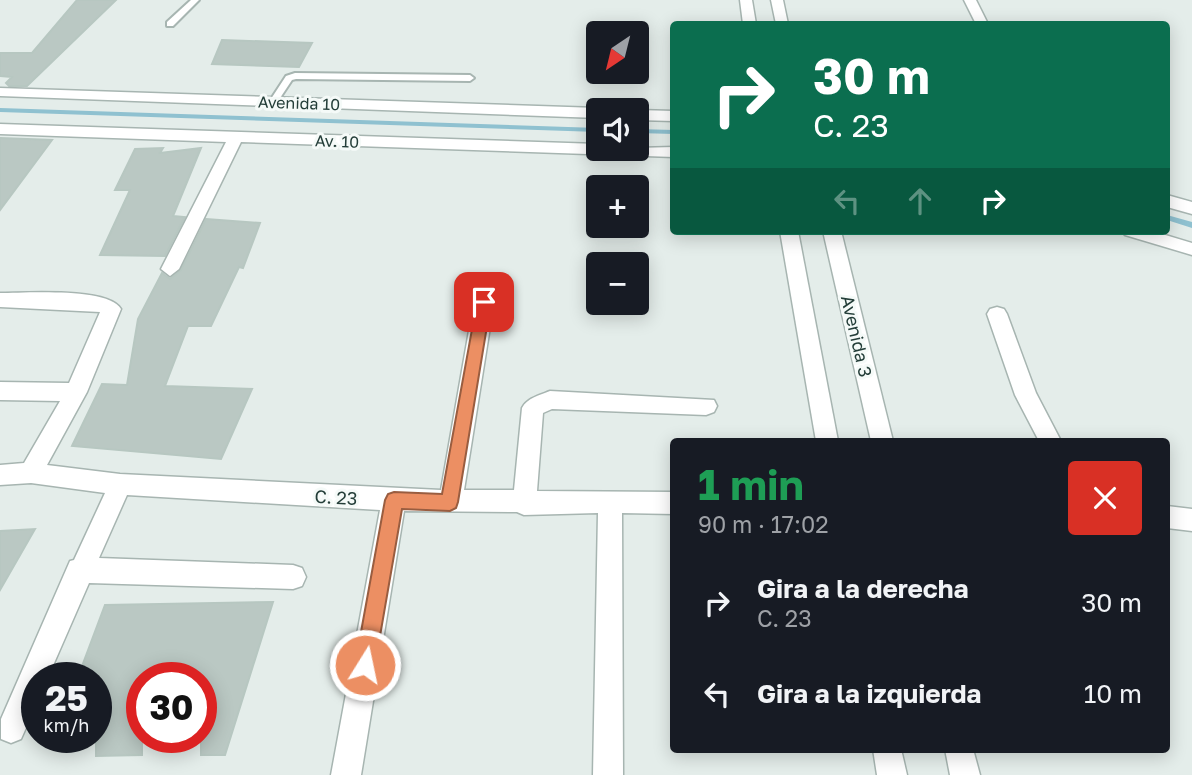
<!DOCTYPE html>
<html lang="es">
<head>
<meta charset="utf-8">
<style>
  :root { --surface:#171b24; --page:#20242c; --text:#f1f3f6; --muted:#9ea1a6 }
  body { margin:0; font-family:"Golos Text",sans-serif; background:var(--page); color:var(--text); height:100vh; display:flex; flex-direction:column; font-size:26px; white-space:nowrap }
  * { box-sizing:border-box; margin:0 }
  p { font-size:23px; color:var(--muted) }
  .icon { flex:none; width:38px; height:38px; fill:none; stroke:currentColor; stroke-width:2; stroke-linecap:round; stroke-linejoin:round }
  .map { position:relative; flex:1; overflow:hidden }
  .sheet { position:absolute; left:670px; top:438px; width:500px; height:315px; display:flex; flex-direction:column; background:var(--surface); border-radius:7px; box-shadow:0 4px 18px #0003 }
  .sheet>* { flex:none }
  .hud { position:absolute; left:670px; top:21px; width:500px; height:214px; border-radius:7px; box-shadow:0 4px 18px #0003; background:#0b6e4f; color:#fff; overflow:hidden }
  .needle { width:46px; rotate:215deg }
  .fabs { position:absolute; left:586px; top:21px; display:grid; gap:14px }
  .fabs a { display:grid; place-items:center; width:63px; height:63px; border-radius:7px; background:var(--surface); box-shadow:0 4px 18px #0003; font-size:35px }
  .speed { position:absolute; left:21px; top:662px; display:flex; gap:14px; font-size:35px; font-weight:700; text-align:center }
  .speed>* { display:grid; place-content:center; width:91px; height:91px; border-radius:50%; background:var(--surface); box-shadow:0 4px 18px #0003; line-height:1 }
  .speed small { font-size:18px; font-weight:400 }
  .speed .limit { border:10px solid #d22; background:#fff; color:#111 }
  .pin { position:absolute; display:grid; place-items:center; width:60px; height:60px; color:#fff; margin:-30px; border-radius:14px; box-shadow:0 4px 10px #0006 }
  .me { position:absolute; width:77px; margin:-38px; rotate:10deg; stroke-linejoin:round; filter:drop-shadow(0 0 5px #0008) }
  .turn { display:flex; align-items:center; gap:24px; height:147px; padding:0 28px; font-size:32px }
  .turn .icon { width:91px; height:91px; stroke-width:2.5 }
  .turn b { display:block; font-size:49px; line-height:60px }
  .lanes { display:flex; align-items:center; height:66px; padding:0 28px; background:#0003; justify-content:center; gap:35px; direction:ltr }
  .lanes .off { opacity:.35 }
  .round { display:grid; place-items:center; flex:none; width:74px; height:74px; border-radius:7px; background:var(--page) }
  .head { display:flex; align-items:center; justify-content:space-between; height:119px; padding:0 28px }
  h1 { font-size:42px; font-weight:700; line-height:52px; color:#1e9e55 }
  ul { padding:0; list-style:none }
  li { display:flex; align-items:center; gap:21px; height:91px; padding:0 28px }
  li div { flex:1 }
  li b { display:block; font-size:26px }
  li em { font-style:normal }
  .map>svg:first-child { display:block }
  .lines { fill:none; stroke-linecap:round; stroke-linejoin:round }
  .stream { fill:#8fc1d0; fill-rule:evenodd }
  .building { fill:#bac8c3; stroke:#b7c7c1; stroke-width:2 }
  .lane-casing { stroke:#a7b5b1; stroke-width:4 }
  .street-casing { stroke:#a7b5b1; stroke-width:3 }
  .lane { fill:#fff; fill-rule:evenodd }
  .street { fill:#fff; fill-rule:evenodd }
  .route { fill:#ec8f63; stroke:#995d40; stroke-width:2 }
  .labels { text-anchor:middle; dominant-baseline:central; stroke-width:6; stroke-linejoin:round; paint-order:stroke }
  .far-street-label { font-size:16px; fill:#243e39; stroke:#f5faf8 }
  .street-label { font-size:18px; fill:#243e39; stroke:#f5faf8 }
</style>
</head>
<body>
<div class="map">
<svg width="1192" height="775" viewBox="0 0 1192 775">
  <rect width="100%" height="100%" fill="#e4edea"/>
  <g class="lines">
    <!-- stream -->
    <g class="stream">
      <polygon points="0,108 598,128 598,132 0,112"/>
      <polygon points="637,129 674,130 674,134 637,133"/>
      <polygon points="1167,215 1192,222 1192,228 1167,220"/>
    </g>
  </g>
  <!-- building -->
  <g class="building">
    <polygon points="77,0 116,0 27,86 9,86 6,83 12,77 0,76 0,53 32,53"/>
    <polygon points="222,40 312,43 299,67 212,64"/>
    <polygon points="0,138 52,140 0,210"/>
    <polygon points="163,148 160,153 201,148 173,216 185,217 165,256 100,255 130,190 115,190 135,149"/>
    <polygon points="206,219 260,223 243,268 239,267 211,326 188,326 165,386 252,389 221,459 72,446 102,384 127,385 138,319 162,273 170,279 181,270"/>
    <polygon points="35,529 0,590 0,531"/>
    <polygon points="273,602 225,755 201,755 201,677 142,677 142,755 96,756 96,677 78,677 105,605"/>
  </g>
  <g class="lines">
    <defs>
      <g id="lane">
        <polygon points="191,0 199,0 173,26 167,26 167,22"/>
        <polygon points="295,73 470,75 474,78 470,81 296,79 292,80 276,104 270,104 269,102 286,76"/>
      </g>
      <g id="street">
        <polygon points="740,0 752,0 756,24 743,24"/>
        <polygon points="771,0 783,0 788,24 776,24"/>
        <polygon points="964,0 976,0 988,24 976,24"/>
        <polygon points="0,88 598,108 604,110 598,110 598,118 0,96"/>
        <polygon points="637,110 674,111 674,121 637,120"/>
        <polygon points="0,124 598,144 598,149 674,147 674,157 241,142 179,269 170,276 161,269 226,142 0,134"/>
        <polygon points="1167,195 1192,202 1192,214 1167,207"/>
        <polygon points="780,231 798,231 838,441 816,441"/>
        <polygon points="823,231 841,231 893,441 871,441"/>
        <polygon points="1122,231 1152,231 1192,243 1192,255 1125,235"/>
        <path d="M0 293C25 293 109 287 121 309L87 392 47 465 120 474 441 490 474 302 484 295 494 302 464 490H514L522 408C527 398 540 395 550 391L714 400 717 406 714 412 706 415 552 409 543 413 537 491 674 492V514L622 513 623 775H593L598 513 524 515 517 512 404 511 361 775H331L380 510 127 495 99 558 293 565 302 568 306 577 302 586 293 589 89 583 48 677H37V703L21 739 11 743 1 739V719L70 561 74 560 105 493 31 483 0 485V465L24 463 60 401 0 400V382L69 383 100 312 0 307Z"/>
        <polygon points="997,307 1004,309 1007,314 1036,393 1061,441 1039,441 1015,395 987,314 990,309"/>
        <polygon points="1167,506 1192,509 1192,531 1167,528"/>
        <polygon points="873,749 901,749 907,775 877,775"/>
        <polygon points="945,749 973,749 980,775 950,775"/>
      </g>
    </defs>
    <!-- lane casing -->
    <use href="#lane" class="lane-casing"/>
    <!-- street casing -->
    <use href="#street" class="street-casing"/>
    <!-- lane -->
    <use href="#lane" class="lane"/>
    <!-- street -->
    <use href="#street" class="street"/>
  </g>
  <!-- route -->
  <polygon class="route" points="484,296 491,302 458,502 456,508 450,511 402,509 375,665 372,672 365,675 358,672 355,665 385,500 388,494 394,492 442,494 477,302"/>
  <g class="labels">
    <!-- far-street labels -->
    <g class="far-street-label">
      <text transform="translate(299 103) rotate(2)">Avenida 10</text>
      <text transform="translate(337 141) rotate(2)">Av. 10</text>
    </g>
    <!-- street labels -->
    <g class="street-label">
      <text transform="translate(857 336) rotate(77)">Avenida 3</text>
      <text transform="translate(336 497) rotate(3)">C. 23</text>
    </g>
  </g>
</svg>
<div class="fabs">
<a><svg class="needle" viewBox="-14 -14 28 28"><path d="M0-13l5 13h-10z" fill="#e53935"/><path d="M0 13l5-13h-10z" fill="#9ea1a6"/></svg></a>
<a><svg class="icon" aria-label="sound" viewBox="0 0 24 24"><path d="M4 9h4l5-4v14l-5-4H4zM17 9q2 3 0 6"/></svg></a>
<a>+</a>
<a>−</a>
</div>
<div class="speed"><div>25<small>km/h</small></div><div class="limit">30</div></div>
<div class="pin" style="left:484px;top:302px;background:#d93025"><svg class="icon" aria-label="arrive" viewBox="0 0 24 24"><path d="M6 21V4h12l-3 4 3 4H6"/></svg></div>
<svg class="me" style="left:365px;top:665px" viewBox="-20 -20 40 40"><circle r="17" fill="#ec8f63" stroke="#fff" stroke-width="3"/><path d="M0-11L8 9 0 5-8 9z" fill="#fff"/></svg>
<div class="hud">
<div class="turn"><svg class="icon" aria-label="right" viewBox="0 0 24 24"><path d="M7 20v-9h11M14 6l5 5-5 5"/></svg><div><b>30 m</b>C. 23</div></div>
<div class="lanes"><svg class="icon off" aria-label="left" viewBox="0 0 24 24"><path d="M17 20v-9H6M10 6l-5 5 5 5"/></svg><svg class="icon off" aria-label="ahead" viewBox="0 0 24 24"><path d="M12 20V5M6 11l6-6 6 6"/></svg><svg class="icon" aria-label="right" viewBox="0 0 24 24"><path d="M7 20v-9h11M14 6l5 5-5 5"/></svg></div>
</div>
<section class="sheet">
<div class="head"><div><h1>1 min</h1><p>90 m · 17:02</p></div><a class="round" style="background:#d93025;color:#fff"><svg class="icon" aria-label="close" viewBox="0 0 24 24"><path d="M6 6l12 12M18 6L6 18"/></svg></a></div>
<ul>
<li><svg class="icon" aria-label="right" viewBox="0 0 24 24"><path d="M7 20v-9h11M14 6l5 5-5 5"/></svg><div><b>Gira a la derecha</b><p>C. 23</p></div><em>30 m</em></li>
<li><svg class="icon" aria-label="left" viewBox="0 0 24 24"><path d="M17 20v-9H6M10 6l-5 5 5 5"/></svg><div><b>Gira a la izquierda</b></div><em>10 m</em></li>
</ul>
</section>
</div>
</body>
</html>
